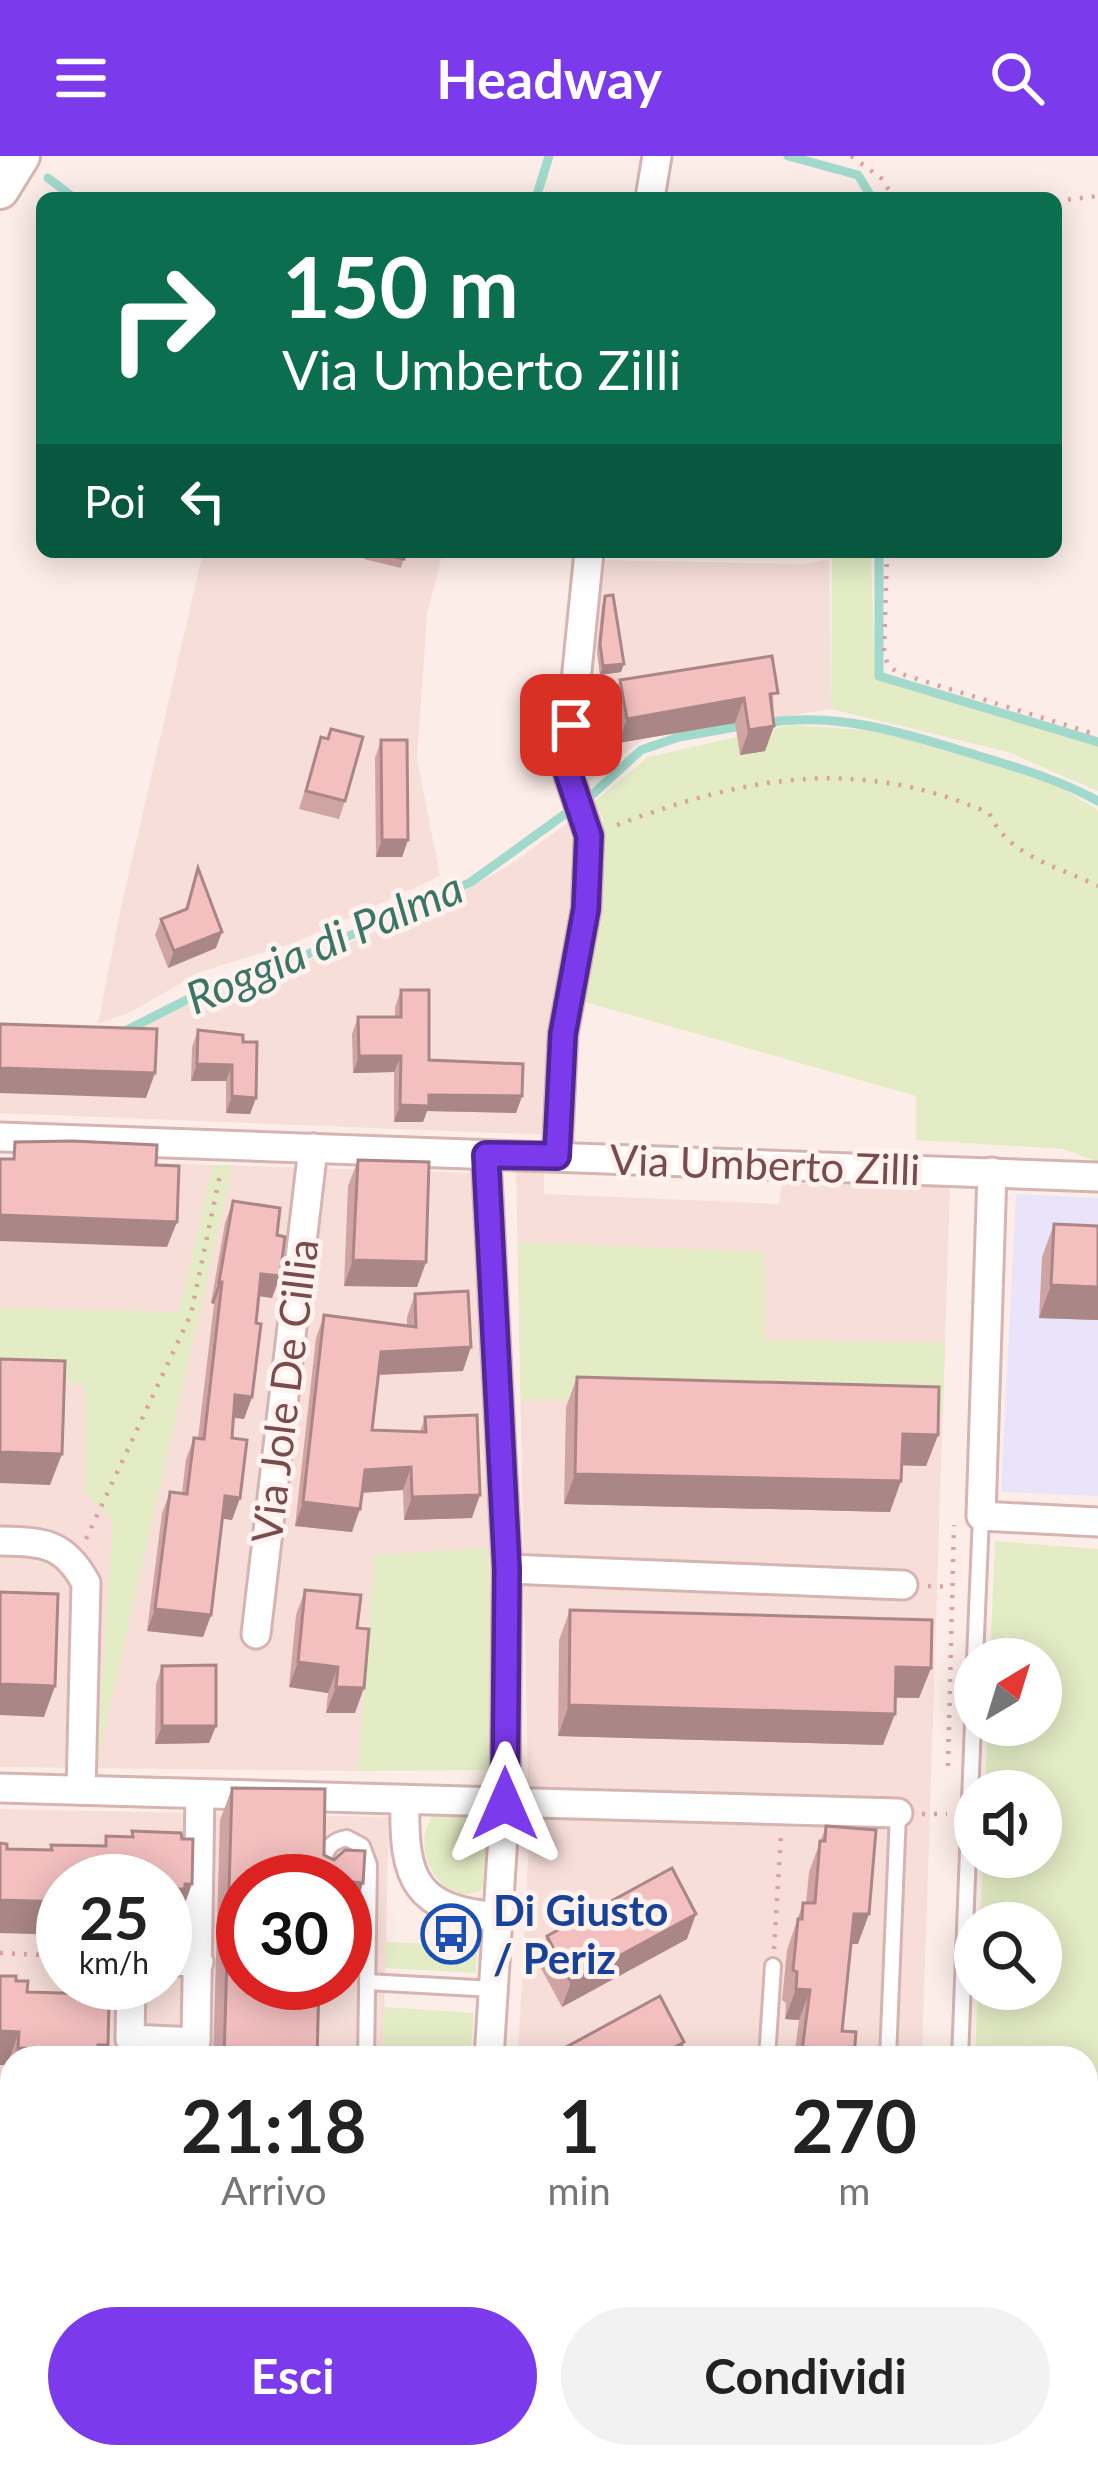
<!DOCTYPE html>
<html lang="it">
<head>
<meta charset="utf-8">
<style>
  :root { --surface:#fff; --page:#f2f2f2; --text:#222; --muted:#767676; --accent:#7c3aed }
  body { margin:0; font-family:Lato,sans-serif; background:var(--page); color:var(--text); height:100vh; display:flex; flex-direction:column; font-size:45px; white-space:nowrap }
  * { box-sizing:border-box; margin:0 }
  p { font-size:39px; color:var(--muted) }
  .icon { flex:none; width:66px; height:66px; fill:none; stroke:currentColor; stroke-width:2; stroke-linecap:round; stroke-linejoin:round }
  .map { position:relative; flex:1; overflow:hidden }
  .panel { position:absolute; left:0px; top:1890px; width:1098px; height:423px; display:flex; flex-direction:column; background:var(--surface); border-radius:36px 36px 0 0; box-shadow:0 6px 30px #0003 }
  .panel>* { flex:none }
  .top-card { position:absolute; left:36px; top:36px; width:1026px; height:366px; border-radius:18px; box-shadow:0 6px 30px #0003; background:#0b6e4f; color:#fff; overflow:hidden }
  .needle { width:78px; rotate:38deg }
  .controls { position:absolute; left:954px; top:1482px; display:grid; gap:24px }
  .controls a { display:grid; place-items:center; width:108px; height:108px; border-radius:50%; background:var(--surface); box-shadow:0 6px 30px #0003; font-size:60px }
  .speed { position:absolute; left:36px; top:1698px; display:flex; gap:24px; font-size:60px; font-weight:700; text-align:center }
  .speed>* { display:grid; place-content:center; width:156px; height:156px; border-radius:50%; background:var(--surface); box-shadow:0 6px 30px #0003; line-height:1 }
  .speed small { font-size:30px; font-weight:400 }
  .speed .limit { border:18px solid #d22; background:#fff; color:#111 }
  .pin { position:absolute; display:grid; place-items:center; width:102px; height:102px; color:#fff; margin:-51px; border-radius:24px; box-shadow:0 6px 18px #0006 }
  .me { position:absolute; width:132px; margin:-66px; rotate:0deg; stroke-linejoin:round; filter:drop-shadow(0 0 9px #0008) }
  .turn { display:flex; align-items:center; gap:42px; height:252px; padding:0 48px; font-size:54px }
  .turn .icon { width:156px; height:156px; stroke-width:2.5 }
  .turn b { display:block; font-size:84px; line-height:102px }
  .then { display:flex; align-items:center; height:114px; padding:0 48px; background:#0003; gap:24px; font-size:45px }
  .eta { display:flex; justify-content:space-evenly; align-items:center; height:204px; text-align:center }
  .eta b { font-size:72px; font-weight:700; line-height:84px }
  .button { display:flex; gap:24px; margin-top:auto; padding:24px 48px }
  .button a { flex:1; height:138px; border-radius:72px; background:var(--accent); color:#fff; font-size:48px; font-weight:700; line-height:138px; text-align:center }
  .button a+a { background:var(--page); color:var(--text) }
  header { display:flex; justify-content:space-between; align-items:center; height:156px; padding:0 48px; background:var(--accent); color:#fff; font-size:54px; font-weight:700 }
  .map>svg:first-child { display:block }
  .residential { fill:#f7ded9; fill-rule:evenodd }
  .education { fill:#e9e4fa }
  .green { fill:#e4ecc5 }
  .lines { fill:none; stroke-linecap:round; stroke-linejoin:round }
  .stream { stroke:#a1dacc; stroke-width:9 }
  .service-casing { stroke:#d5b4b2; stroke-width:20 }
  .minor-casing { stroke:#d5b4b2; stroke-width:33 }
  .tertiary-casing { stroke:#d5b4b2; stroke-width:42 }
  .path { stroke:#d9a1a1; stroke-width:4.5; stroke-dasharray:3 9; stroke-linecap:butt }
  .service { stroke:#fff; stroke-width:14 }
  .minor { stroke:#fff; stroke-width:27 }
  .tertiary { stroke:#fff; stroke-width:36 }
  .wall { fill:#d1a4a4 }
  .shaded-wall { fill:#aa8686 }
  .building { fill:#f3bfbf; stroke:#aa8686; stroke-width:3 }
  .route-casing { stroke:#51269a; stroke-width:30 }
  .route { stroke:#7c3aed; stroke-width:21 }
  .labels { text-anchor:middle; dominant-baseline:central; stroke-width:10; stroke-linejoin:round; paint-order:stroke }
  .street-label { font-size:42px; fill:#784b4c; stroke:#fff2ef }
  .transit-label { font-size:42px; font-weight:bold; fill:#164399; stroke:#fff2ef; text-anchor:start }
  .water-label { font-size:45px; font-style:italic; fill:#3a7668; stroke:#fff2ef }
</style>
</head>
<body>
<header><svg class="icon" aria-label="menu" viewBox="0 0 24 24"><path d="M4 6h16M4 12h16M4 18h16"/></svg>Headway<svg class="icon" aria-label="search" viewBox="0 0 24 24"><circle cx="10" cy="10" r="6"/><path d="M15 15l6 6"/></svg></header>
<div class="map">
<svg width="1098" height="2312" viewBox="0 0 1098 2312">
  <rect width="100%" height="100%" fill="#fdede8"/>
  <!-- residential -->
  <g class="residential">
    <polygon points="203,396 443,396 427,458 417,603 440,720 296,786 200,816 131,856 98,868 120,756"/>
    <polygon points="829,403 831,553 645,582 587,627 600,519 595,484 600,404 802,408"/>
    <polygon points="570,665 580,682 575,753 549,979 0,957 0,874 126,879 209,838 310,804 454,741 516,705"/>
    <polygon points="0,1002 472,1017 489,1392 374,1399 358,1615 0,1611"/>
    <polygon points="544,1014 544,1038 779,1048 782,1027 950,1031 922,1902 518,1902 529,1684 516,1015"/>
    <path d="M0 1653 389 1661 383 1902H12V2301H372V2312H0ZM63 1725H165V1827H63ZM243 1725H345V1827H243Z"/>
    <polygon points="499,2301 909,2301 908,2312 499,2312"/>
  </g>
  <!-- education -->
  <polygon class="education" points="1016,1038 1098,1042 1098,1340 1001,1336"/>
  <!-- green -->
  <g class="green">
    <polygon points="832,396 871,396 875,522 1098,588 1098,635 1008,596 831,553"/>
    <polygon points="790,569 880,575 1052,626 1098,654 1098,1006 1063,993 916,984 916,940 585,846 596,790 603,663 594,646 648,601"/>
    <polygon points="213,1009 233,1009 96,1612 113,1364 84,1336 84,1229 0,1220 0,1152 179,1156"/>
    <polygon points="518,1086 764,1096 765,1184 945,1187 943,1259 521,1243"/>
    <polygon points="995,1385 1098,1393 1098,2312 958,2312 959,2301 1086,2301 1086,1902 975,1902 978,1833 1041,1833 1041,1767 980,1767 983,1701 1041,1701 1041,1635 985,1635 988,1569 1041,1569 1041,1503 990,1503"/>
    <polygon points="489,1392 494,1614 358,1615 374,1399"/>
    <path d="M480 1654 492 1661 488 1728C452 1764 402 1696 435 1657Z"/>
    <polygon points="386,1786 477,1790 476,1817 385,1812"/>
    <polygon points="384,1851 474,1857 470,1902 383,1902"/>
    <polygon points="0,1930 12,1930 12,2301 192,2301 192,2312 0,2312"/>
  </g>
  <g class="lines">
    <!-- stream -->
    <g class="stream">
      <polyline points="788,0 858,19 872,42"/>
      <polyline points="48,22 74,42"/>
      <polyline points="536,42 549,0"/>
      <polyline points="879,396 879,520 1098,586"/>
      <path d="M764 567C836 556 898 575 966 596 1012 610 1056 622 1098 645"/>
      <polyline points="125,875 220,827 308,798 471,726 594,637 641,594 679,581 747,569"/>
    </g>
    <defs>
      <g id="service">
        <polyline points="975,1503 981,1360"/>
        <path d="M322 1725C323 1704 323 1686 347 1682L362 1690 369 1709 366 1902"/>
        <polyline points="367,1826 494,1833"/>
        <polyline points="767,1902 773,1810"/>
        <polyline points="888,1902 898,1657"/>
        <polyline points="960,1902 975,1515"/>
        <polyline points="192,2312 192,2301"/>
        <polyline points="359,2312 359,2301"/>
        <polyline points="738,2312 739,2301"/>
      </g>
      <g id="minor">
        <polyline points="650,42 657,0"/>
        <polyline points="0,981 1098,1021"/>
        <polyline points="486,999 507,1413 505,1648 489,1902"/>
        <polyline points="557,1000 563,878 586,753 589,679 567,614 589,396"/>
        <polyline points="992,1016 981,1360 1098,1366"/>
        <path d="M0 1385C43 1386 64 1386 86 1427L81 1634"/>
        <polyline points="507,1413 903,1429"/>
        <polyline points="256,1478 313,992"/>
        <polyline points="0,1632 898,1657"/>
        <path d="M405 1644C403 1724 415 1755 501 1761"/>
        <polyline points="165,1805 199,1806"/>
        <polyline points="131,1827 130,1883 196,1886 200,1638"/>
        <polyline points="426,2310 470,2312"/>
      </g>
      <polyline id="tertiary" points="0,34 21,0"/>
    </defs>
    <!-- service casing -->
    <use href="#service" class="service-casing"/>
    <!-- minor casing -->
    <use href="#minor" class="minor-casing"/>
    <!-- tertiary casing -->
    <use href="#tertiary" class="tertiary-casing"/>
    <!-- path -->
    <g class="path">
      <polyline points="851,0 881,22 894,42"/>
      <polyline points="1056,45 1098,40"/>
      <polyline points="887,396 884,497 888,509 898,517 1098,579"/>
      <path d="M617 669C747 620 858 600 989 657 1009 701 1057 710 1098 730"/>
      <polyline points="86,1383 191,1158 220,1019"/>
      <polyline points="928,1430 952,1431"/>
      <polyline points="948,1610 954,1369"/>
      <polyline points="922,1658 947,1658"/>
      <polyline points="774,1793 781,1678"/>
      <polyline points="0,1797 63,1800"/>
      <polyline points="0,1930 12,1930"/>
      <polyline points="1086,1930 1098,1931"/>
      <polyline points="1086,2031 1098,2032"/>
      <polyline points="1086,2130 1098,2131"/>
      <polyline points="929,2312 929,2301"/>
    </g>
    <!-- service -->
    <use href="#service" class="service"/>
    <!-- minor -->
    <use href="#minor" class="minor"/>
    <!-- tertiary -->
    <use href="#tertiary" class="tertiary"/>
  </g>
  <!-- wall -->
  <g class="wall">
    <polygon points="366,396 406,396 401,412 364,403"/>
    <polygon points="605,440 621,516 600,519 597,497 602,449"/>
    <polygon points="772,500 774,570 765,595 740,599 735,567 618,587 611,548 620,524"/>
    <polygon points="321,581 345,645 339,663 299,653"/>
    <polygon points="381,584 408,684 402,701 376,701 375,602"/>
    <polygon points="198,712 216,792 168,812 155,779 161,763 185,753"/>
    <polygon points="401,834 429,904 522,940 516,957 427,955 423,966 394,966 394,916 353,917 352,878 358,861 395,861 395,851"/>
    <polygon points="198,874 243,886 256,942 250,958 226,957 226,925 191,925 192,891"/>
    <polygon points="358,1004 426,1106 417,1131 344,1130 348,1030"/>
    <polygon points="233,1045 277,1079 280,1120 272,1142 259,1140 252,1241 244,1263 233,1261 232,1282 240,1342 232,1364 223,1362 211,1459 203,1481 147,1475 162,1357 170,1336 182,1337 186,1303 194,1282 198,1282 214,1148 211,1147 225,1067"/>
    <polygon points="1054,1068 1098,1070 1098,1164 1039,1162 1042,1101"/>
    <polygon points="415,1138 463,1215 378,1219 372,1274 420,1276 425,1261 472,1362 404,1364 403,1334 363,1337 352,1376 295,1370 316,1182 324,1159 407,1170 407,1161"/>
    <polygon points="577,1221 938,1279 926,1310 902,1309 890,1356 564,1348 566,1251"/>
    <polygon points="305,1434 357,1472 355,1557 326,1557 328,1537 289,1531 296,1459"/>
    <polygon points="570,1454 931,1512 919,1542 895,1542 883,1589 558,1580 559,1484"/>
    <polygon points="162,1510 216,1570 209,1587 155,1588 156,1528"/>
    <polygon points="232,1632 363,1727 352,1759 345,1759 345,1725 243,1725 317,1902 213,1902 220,1664"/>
    <polygon points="826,1670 858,1788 851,1788 842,1875 854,1902 794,1902 799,1864 785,1863 786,1847 782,1844 787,1794 803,1747 806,1747 809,1716"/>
    <polygon points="547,1780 687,1783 562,1851 537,1805"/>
    <polygon points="16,1825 27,1836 95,1845 108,1889 103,1902 12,1902 12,1926 6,1925"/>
    <rect x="202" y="2301" width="103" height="11"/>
  </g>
  <!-- shaded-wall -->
  <g class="shaded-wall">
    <polygon points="624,508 621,516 600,519 603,510"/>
    <polygon points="744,542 735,567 618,587 627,563"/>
    <polygon points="774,570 765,595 740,599 749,574"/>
    <polygon points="382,684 408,684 402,701 376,701"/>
    <polygon points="222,776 216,792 168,812 174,795"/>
    <polygon points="359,900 401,900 394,916 353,917"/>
    <polygon points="197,908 232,909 226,925 191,925"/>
    <polygon points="0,912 155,917 146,942 0,937"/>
    <polygon points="429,939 522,940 516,957 427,955 423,966 394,966 400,949"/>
    <polygon points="232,940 256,942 250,958 226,957"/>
    <polygon points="0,1059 177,1066 167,1091 0,1085"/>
    <polygon points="353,1104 426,1106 417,1131 344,1130"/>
    <polygon points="261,1118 280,1120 272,1142 253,1139"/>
    <polygon points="219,1126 222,1126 214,1148 211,1147"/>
    <polygon points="1051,1129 1098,1131 1098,1164 1039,1162"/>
    <polygon points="471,1191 463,1215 372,1219 381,1196"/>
    <polygon points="235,1239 252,1241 244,1263 227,1261"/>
    <polygon points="903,1278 938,1279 926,1310 892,1309"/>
    <polygon points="0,1296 62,1298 50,1329 0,1327"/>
    <polygon points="411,1311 403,1334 357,1337 365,1314"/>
    <polygon points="575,1318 901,1325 890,1356 564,1348"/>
    <polygon points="480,1339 472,1362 404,1364 412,1341"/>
    <polygon points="225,1340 240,1342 232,1364 217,1362"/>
    <polygon points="303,1346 360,1353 352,1376 295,1370"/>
    <polygon points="155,1453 211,1459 203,1481 147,1475"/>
    <polygon points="298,1506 338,1511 328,1537 289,1531"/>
    <polygon points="896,1511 931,1512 919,1542 885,1541"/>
    <polygon points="0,1528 55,1530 44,1561 0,1559"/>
    <polygon points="336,1531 364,1532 355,1557 326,1557"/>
    <polygon points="569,1549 895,1558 883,1589 558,1580"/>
    <polygon points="162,1570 216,1570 209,1587 155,1588"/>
    <polygon points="345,1726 363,1727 352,1759 345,1759"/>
    <polygon points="185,1728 192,1728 180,1761 175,1761 173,1766 165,1766 165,1733"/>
    <polygon points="0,1744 63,1746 63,1779 0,1777"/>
    <polygon points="696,1758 687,1783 562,1851 571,1826"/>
    <polygon points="854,1758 869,1758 858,1788 843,1788"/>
    <polygon points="796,1833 810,1834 799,1864 785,1863"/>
    <polygon points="0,1875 19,1876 7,1909 0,1909"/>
    <polygon points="684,1886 679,1902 655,1902"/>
    <polygon points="108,1889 103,1902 15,1902 18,1892"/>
    <polygon points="12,1909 12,1926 6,1925"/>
    <polygon points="321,2301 341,2301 337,2312 317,2312"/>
  </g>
  <!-- building -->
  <g class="building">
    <polygon points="375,396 406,396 404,403"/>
    <polygon points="613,439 624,508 603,510 600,488 605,440"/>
    <polygon points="772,500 778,537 770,538 774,570 749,574 744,542 627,563 620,524"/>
    <polygon points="331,573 363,581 345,645 306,635 321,581 328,583"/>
    <polygon points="381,584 407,584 408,684 382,684"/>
    <polygon points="198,712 222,776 174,795 161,763 187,753"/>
    <polygon points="401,834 429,834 429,904 523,908 522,940 429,939 429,950 400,949 401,900 359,900 358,861 401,861"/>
    <polygon points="0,868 157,873 155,917 0,912"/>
    <polygon points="198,874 243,879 243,886 257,886 256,942 232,940 232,909 197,908"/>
    <polygon points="73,985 157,989 156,1009 179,1010 177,1066 0,1059 0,1003 14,1003 15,986"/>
    <polygon points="358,1004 429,1006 426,1106 353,1104"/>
    <polygon points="233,1045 280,1052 277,1079 285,1081 280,1120 261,1118 256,1167 261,1168 252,1241 235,1239 232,1282 247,1284 240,1342 225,1340 211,1459 155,1453 170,1336 187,1338 194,1282 204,1283 222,1126 219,1126"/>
    <polygon points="1054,1068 1098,1070 1098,1131 1051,1129"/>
    <polygon points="468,1135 471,1191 381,1196 372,1274 426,1276 425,1261 477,1259 480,1339 412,1341 411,1311 365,1314 360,1353 303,1346 324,1159 416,1171 415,1138"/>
    <polygon points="0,1203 65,1205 62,1298 0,1296"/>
    <polygon points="577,1221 939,1231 938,1279 903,1278 901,1325 575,1318"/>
    <polygon points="305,1434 361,1439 357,1472 369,1473 364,1532 336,1531 338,1511 298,1506"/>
    <polygon points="0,1436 58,1438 55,1530 0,1528"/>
    <polygon points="570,1454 932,1464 931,1512 896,1511 895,1558 569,1549"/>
    <polygon points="216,1509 216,1570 162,1570 162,1510"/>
    <polygon points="232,1632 325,1633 324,1699 334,1704 345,1694 365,1695 363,1727 345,1725 243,1725 243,1827 319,1827 317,1902 224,1902"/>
    <polygon points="826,1670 876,1674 869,1758 854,1758 842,1875 856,1876 854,1902 801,1902 810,1834 796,1833 797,1816 793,1814 798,1763 802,1763 803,1747 815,1747 820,1685 825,1685"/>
    <polygon points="132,1675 181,1677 182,1683 193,1683 192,1728 185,1728 185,1733 165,1733 165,1725 63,1725 63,1746 0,1744 0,1687 7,1688 7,1693 52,1694 51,1689 106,1690 106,1680 133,1681"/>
    <polygon points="672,1712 696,1758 571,1826 547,1780"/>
    <polygon points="0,1820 16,1820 16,1825 28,1825 27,1836 96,1838 95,1845 109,1845 108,1889 98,1889 98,1895 18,1892 19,1876 0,1875"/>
    <polygon points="660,1840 684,1886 655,1902 546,1902"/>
    <polygon points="4,2295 12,2295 12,2301 87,2301 87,2312 4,2312"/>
    <rect x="213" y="2301" width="92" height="11"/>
  </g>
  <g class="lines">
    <defs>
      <polyline id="route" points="505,1648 507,1413 486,999 557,1000 563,878 586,753 589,680 567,614 571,569"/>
    </defs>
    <!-- route casing -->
    <use href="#route" class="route-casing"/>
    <!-- route -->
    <use href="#route" class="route"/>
  </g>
  <!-- icons -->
  <defs>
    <symbol id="bus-ring" viewBox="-11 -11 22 22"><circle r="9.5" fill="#fff2ef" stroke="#1a4fb4" stroke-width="1.5"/><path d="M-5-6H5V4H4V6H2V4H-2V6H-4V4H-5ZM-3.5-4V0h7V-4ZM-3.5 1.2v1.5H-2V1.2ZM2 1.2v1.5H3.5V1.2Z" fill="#1a4fb4"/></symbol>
  </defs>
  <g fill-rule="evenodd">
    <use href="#bus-ring" x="418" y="1745" width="66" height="66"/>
  </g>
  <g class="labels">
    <!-- street labels -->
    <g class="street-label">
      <text transform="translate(765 1008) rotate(2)">Via Umberto Zilli</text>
      <text transform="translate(284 1235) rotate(-83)">Via Jole De Cillia</text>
    </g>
    <!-- transit labels -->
    <g class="transit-label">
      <text x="493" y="1754">Di Giusto<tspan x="493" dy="48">/ Periz</tspan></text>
    </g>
    <!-- water labels -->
    <g class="water-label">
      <text transform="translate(324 786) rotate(-23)">Roggia di Palma</text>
    </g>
  </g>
</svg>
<div class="controls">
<a><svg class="needle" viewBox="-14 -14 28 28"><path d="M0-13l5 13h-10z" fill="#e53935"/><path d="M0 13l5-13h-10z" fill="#767676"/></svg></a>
<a><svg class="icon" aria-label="sound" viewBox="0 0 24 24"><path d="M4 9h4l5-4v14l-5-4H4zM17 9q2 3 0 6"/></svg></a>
<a><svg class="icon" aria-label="search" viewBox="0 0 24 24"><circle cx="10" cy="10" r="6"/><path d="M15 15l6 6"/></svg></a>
</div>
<div class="speed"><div>25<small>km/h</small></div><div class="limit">30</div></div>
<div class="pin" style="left:571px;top:569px;background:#d93025"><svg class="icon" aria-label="arrive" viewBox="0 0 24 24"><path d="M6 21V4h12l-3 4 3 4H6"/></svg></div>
<svg class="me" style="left:505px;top:1648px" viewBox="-20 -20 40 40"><path d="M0-17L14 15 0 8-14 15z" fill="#7c3aed" stroke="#fff" stroke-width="4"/></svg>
<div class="top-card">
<div class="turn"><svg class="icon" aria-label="right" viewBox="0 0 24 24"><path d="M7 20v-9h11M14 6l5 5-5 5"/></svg><div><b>150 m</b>Via Umberto Zilli</div></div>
<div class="then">Poi<svg class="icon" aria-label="left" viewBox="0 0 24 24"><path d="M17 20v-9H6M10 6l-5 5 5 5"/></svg></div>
</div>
<section class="panel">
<div class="eta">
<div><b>21:18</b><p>Arrivo</p></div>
<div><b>1</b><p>min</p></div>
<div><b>270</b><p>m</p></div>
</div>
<div class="button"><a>Esci</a><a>Condividi</a></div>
</section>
</div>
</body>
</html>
